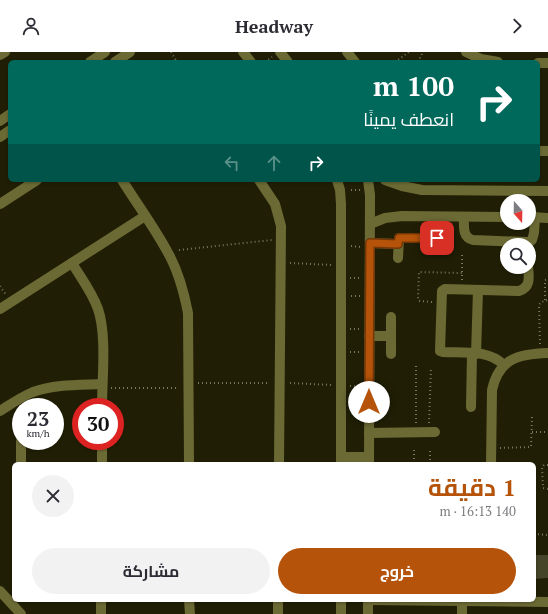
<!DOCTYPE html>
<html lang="ar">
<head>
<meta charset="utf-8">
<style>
  :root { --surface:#fff; --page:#f2f2f3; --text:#2b2b33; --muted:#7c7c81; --accent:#b45309 }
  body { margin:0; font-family:"PT Serif",Cairo,serif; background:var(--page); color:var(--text); direction:rtl; height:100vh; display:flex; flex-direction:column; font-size:15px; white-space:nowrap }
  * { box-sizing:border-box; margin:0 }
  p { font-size:13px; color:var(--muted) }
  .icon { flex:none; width:22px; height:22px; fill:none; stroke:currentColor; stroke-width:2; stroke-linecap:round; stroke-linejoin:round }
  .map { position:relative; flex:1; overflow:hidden; direction:ltr }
  .details { position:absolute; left:12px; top:410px; width:524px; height:140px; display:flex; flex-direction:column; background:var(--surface); border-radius:6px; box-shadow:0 1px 3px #0004; direction:rtl }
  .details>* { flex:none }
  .top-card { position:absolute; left:8px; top:8px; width:532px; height:122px; border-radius:6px; box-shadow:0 1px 3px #0004; direction:rtl; background:#00695c; color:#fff; overflow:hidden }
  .needle { width:26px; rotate:160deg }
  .buttons { position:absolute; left:500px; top:142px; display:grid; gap:8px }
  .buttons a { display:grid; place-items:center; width:36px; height:36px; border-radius:50%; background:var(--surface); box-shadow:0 1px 3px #0004; font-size:20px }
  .speed { position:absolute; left:12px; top:346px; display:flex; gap:8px; font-size:20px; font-weight:700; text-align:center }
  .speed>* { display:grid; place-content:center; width:52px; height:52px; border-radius:50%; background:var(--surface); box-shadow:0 1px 3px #0004; line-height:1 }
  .speed small { font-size:10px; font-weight:400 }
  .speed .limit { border:6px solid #d22; background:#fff; color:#111 }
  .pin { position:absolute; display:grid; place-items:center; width:34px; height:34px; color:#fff; margin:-17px; border-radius:8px; box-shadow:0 2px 6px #0006 }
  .me { position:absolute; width:44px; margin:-22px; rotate:0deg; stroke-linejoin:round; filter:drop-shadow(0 0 3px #0008) }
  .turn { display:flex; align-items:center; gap:14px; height:84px; padding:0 20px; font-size:18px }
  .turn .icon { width:52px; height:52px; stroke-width:2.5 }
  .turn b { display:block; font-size:28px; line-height:34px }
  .lanes { display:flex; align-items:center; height:38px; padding:0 20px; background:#0003; justify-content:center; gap:20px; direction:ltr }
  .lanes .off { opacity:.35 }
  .round { display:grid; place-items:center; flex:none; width:42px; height:42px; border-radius:21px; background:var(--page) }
  .headline { display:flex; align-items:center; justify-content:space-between; height:68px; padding:0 20px }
  h1 { font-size:24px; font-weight:700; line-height:30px; color:var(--accent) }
  .button { display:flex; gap:8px; margin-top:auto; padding:8px 20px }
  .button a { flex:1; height:46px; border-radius:24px; background:var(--accent); color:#fff; font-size:16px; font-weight:700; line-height:46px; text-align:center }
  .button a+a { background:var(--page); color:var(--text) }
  header { display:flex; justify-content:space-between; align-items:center; height:52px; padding:0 20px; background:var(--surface); font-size:18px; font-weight:700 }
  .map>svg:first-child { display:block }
  .building { fill:#454529 }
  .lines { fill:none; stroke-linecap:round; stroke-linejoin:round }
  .path { stroke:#777762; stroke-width:2; stroke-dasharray:1 3; stroke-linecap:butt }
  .minor { stroke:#6b6934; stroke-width:10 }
  .route-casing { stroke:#753606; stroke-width:10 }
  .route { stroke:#b45309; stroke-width:7 }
</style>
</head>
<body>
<header><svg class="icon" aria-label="forward" viewBox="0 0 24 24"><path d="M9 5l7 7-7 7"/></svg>Headway<svg class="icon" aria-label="person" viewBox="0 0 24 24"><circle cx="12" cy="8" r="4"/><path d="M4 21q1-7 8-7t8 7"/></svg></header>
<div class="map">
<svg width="548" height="562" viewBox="0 0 548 562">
  <rect width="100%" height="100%" fill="#201f05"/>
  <!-- building -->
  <polygon class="building" points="534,503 548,503 548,526 534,527"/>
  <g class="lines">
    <!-- path -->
    <g class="path">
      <polyline points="171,0 177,10"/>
      <polyline points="265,10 272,5"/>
      <polyline points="395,10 409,0"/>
      <polyline points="418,10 423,0"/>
      <polyline points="351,138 360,138"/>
      <polyline points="351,194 361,195"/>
      <polyline points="179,198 272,188"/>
      <polyline points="290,211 332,213"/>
      <polyline points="350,226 360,226"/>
      <polyline points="462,228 462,201"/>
      <polyline points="0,234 6,243"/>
      <polyline points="351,244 360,244"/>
      <polyline points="545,248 545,228 548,227"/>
      <polyline points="432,250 420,249 418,248 419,220 462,221"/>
      <polyline points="350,277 360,277"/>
      <polyline points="540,292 539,253 541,250 548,248"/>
      <polyline points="350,300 360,300"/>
      <polyline points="198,331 270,331"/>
      <polyline points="290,331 332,333"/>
      <polyline points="350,334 360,334"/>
      <polyline points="111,336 179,336"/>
      <polyline points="416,371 416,314"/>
      <polyline points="429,371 431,316"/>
      <polyline points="532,380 548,380"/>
      <polyline points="500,396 531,395 532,365"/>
      <polyline points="414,398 414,412"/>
      <polyline points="430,412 430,399"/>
      <polyline points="548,413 544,413 542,415 543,436 548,437"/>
      <polyline points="534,482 548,483"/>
    </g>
    <!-- minor -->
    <g class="minor">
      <polyline points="243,0 251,10"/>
      <polyline points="280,0 288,10"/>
      <polyline points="347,0 355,10"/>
      <polyline points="466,0 481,7 498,10"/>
      <polyline points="0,3 5,0"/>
      <polyline points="90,10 105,0"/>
      <polyline points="115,10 130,0"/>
      <polyline points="538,11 548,11"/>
      <polyline points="0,69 10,62"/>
      <polyline points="0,85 10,78"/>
      <polyline points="538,99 548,99"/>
      <path d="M122 128C137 152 154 175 167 199 178 218 184 240 188 261L189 412"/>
      <polyline points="259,128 275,152 281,174 279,412"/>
      <polyline points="337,128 340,138 341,152 341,412"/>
      <polyline points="368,128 370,143 369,412"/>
      <polyline points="385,128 402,134 422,138 548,139"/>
      <polyline points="0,152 37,128"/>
      <path d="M464 165C464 174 462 185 473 188L526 190H529L532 188 534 181 535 165"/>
      <polyline points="529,165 548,166"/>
      <polyline points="370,172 385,166 402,164 507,165"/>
      <polyline points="370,191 398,192"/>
      <polyline points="398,206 399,186 449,186"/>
      <path d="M72 211C81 226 92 240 98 257 107 283 102 327 102 355"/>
      <polyline points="0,257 145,164"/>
      <polyline points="391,265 391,302"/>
      <polyline points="369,284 391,284"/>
      <polyline points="476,302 478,238"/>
      <path d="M504 313C488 297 464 301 443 300L440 299 442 239 445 237 519 239C531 235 529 225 528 215"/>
      <polyline points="471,355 472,301"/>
      <path d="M0 359C11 352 21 345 33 340 55 332 79 333 102 332"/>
      <polyline points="369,381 435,380"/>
      <polyline points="341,405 369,405"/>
      <polyline points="21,412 21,389"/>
      <polyline points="102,412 102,389"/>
      <path d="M491 412 492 338C499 306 519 302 548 301"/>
      <polyline points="0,539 21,562"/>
      <polyline points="189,548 190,562"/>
      <polyline points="368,548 548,550"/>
      <polyline points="101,562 101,548"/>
      <polyline points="278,562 278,548"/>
      <polyline points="341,562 341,548"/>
      <polyline points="368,562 368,548"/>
      <polyline points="462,562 462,549"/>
    </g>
  </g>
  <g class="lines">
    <defs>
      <polyline id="route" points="369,350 370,191 398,192 399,186 437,186"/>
    </defs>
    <!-- route casing -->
    <use href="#route" class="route-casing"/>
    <!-- route -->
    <use href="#route" class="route"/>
  </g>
</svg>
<div class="buttons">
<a><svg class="needle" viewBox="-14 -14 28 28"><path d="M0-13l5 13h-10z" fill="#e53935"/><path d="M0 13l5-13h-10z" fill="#7c7c81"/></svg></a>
<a><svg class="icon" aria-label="search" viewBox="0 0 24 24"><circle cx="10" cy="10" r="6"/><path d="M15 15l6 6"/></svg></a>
</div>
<div class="speed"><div>23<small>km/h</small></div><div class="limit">30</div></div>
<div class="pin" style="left:437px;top:186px;background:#d93025"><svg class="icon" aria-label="arrive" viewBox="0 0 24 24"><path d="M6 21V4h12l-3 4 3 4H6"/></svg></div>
<svg class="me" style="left:369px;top:350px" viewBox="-20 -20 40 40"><circle r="19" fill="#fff"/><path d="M0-13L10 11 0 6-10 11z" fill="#b45309"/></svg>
<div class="top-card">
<div class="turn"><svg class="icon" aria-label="right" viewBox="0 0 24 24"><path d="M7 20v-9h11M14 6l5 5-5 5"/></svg><div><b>100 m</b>انعطف يمينًا</div></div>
<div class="lanes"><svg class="icon off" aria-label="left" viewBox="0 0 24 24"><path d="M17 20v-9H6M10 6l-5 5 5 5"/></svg><svg class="icon off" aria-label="ahead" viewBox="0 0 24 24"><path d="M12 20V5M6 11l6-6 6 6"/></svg><svg class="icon" aria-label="right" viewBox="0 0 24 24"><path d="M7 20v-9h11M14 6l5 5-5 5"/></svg></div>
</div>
<section class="details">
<div class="headline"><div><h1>1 دقيقة</h1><p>140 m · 16:13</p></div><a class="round"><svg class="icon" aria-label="close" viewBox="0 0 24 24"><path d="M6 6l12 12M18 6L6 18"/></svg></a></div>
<div class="button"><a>خروج</a><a>مشاركة</a></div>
</section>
</div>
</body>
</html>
